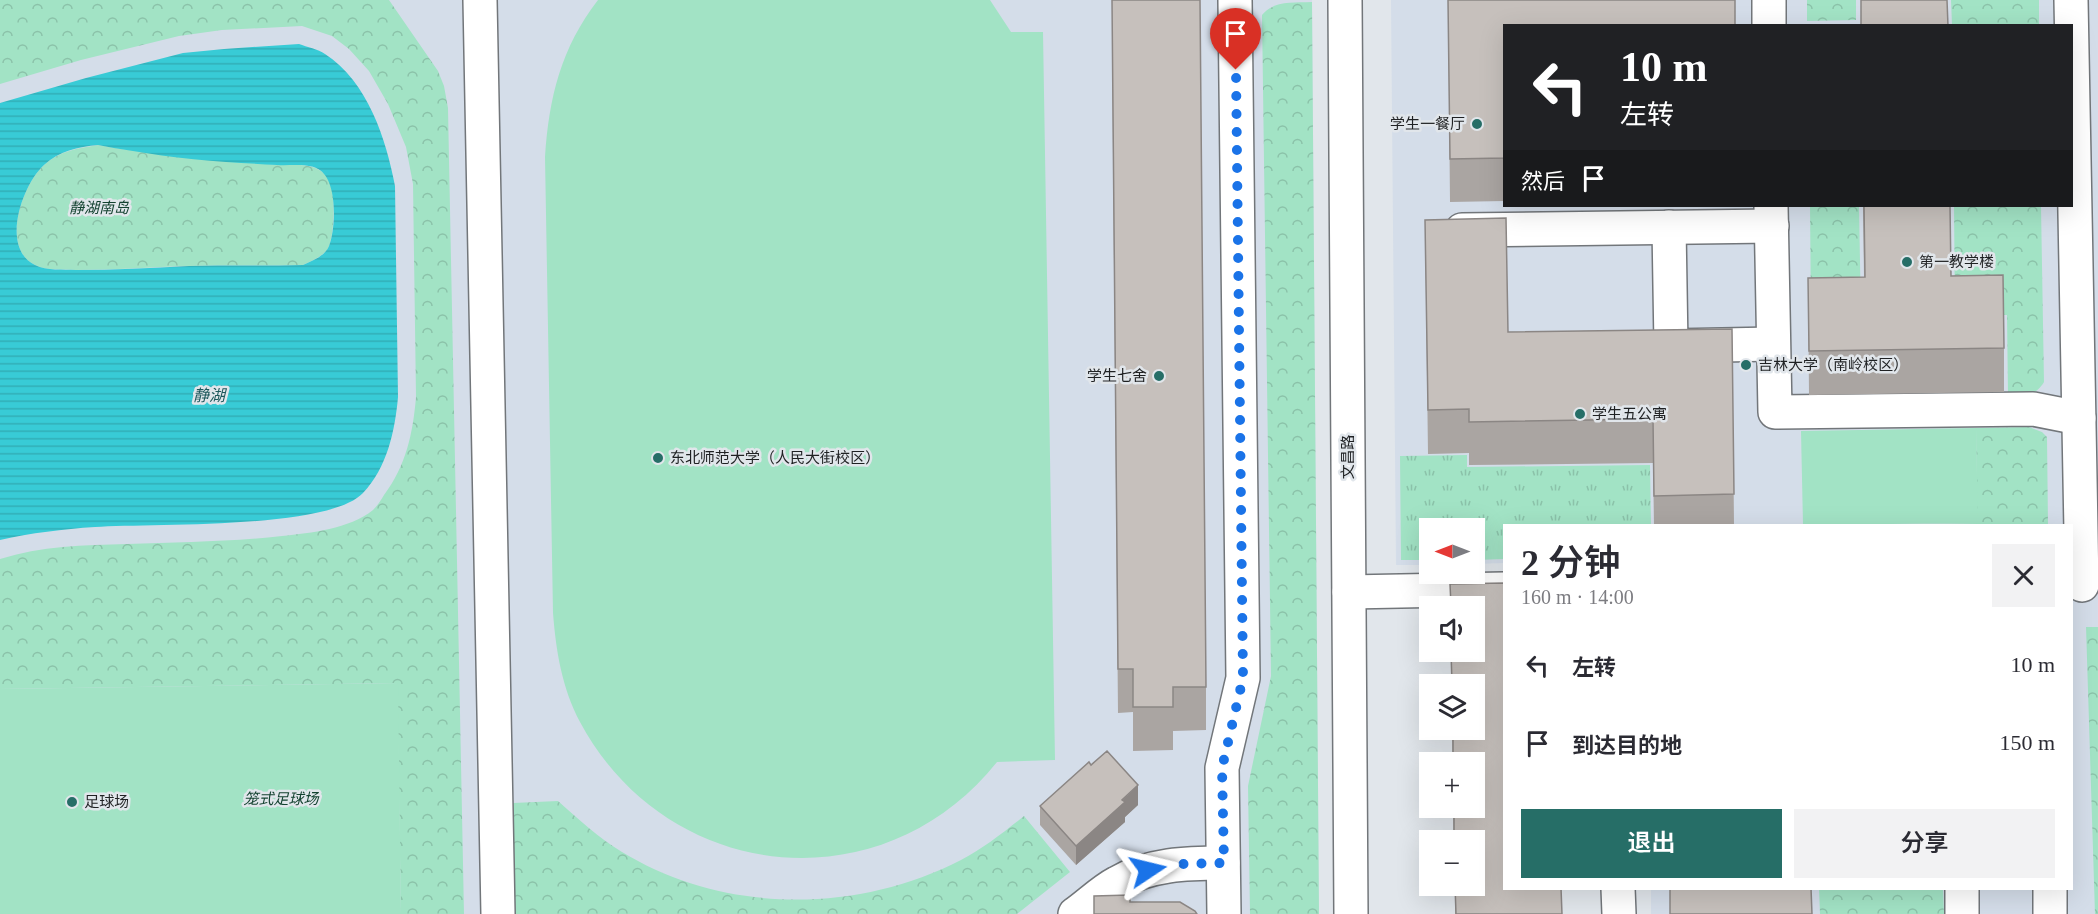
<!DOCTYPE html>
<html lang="zh">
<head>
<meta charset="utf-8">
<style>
  :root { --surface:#fff; --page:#f2f2f3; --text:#2b2b33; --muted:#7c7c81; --accent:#266e67 }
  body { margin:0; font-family:"Times New Roman","Noto Sans SC",serif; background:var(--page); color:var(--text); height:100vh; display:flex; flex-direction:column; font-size:22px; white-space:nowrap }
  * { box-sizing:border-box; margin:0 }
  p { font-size:20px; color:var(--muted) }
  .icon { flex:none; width:33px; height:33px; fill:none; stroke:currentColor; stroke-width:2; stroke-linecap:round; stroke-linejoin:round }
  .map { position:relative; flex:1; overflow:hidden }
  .sheet { position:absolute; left:1503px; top:524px; width:570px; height:366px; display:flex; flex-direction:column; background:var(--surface); border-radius:0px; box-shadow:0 6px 24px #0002 }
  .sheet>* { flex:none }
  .guide { position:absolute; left:1503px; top:24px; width:570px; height:183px; border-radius:0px; box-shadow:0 6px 24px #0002; background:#202124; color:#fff; overflow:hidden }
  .needle { width:39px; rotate:270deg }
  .fabs { position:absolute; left:1419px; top:518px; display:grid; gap:12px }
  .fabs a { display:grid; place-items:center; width:66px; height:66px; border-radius:0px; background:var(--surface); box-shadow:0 6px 24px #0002; font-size:30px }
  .pin { position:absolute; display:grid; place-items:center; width:51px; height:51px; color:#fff; margin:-62px -26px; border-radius:50% 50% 50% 0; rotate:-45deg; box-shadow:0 0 6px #0007 }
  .pin .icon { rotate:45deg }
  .me { position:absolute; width:66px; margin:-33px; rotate:80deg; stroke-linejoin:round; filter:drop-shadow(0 0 4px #0008) }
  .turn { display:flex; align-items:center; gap:21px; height:126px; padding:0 18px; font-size:27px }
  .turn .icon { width:78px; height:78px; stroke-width:2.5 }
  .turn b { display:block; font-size:42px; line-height:51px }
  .then { display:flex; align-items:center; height:57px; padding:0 18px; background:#0003; gap:12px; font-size:22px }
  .round { display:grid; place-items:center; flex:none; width:63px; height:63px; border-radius:0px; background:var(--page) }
  .overview { display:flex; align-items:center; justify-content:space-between; height:102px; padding:0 18px }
  h1 { font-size:36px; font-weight:600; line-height:45px }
  .primary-button { display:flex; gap:12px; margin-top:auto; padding:12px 18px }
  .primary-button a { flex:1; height:69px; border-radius:0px; background:var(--accent); color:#fff; font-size:24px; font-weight:600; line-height:69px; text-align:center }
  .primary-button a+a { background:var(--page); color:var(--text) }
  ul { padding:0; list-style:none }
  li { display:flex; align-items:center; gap:18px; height:78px; padding:0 18px }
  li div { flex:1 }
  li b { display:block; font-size:22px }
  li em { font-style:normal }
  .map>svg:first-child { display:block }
  .built { fill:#d4dde9; fill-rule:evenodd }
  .grass { fill:url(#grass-tufts) }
  .forest { fill:url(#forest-crowns) }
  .park { fill:#a2e3c5 }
  .water { fill:url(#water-rules); fill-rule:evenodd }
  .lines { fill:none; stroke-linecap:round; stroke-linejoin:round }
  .minor-casing { stroke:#72767a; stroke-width:36 }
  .minor { stroke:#fff; stroke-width:33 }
  .wall { fill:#aaa5a2 }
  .shaded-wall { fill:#8b8684 }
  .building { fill:#c6c0bc; stroke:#8b8684; stroke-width:1.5 }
  .route { stroke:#1a73e8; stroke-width:10; stroke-dasharray:0 18 }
  .poi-dot { fill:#266e67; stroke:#e1e6eb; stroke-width:2 }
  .labels { text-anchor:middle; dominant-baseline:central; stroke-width:5; stroke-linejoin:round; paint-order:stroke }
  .poi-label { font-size:15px; fill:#1f2123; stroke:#e1e6eb; text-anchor:start }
  .park-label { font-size:15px; font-style:italic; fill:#144331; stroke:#e1e6eb }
  .street-label { font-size:15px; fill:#1f2123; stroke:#e1e6eb }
  .water-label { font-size:16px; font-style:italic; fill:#1d585c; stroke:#e1e6eb }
</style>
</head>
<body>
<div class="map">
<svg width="2098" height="914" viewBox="0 0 2098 914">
  <defs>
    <pattern id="grass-tufts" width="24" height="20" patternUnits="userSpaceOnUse" patternTransform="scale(1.5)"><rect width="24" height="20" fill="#a2e3c5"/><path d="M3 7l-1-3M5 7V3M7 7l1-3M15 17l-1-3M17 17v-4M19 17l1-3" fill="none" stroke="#8bc2a9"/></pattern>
    <pattern id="forest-crowns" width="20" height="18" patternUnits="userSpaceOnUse" patternTransform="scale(1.5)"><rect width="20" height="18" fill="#a2e3c5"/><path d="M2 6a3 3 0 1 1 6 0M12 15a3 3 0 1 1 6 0" fill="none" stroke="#8bc2a9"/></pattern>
    <pattern id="water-rules" width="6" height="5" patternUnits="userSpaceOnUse" patternTransform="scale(1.5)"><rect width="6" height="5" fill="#38cbd6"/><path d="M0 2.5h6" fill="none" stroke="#31aeb7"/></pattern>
  </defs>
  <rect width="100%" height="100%" fill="#e1e6eb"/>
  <!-- built -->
  <g class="built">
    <polygon points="0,0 1312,0 1319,914 0,914"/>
    <path d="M1391 0H2098V914H1651V888H2072V525H1504V563L1475 564 1474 528H1430L1429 565H1396ZM1504 26H2072V206H1504Z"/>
  </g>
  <!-- grass -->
  <polygon class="grass" points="1467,455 1467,467 1650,465 1651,525 1504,525 1504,559 1475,560 1474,528 1430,528 1429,560 1401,560 1400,456"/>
  <!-- forest -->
  <g class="forest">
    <path d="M0 0H389L438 71 444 86 448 108 464 914H401L397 683 0 689V559C41 546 84 545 127 544 178 542 230 542 282 536 311 533 349 529 373 510 377 506 381 500 384 495 406 466 413 433 416 397L413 184 406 147 388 104 369 71 349 49 332 36 302 26 222 30 179 36 81 60 0 84Z"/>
    <polygon points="1807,0 1856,0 1856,20 1807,21"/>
    <polygon points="1951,0 2039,0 2039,25 1952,25"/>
    <path d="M1312 2 1319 914H1250L1248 786 1271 676 1262 15C1275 0 1292 3 1312 2Z"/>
    <path d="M98 145 122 149 277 165C290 165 309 163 319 170 322 171 328 177 329 180 336 192 335 238 327 250 321 257 312 261 303 265 265 266 227 265 189 266 151 267 114 270 76 270 63 269 47 271 35 265 0 248 22 185 44 165 59 151 78 148 98 145Z"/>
    <polygon points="1810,206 1859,206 1861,317 1811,317"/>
    <path d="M1954 206H2041L2044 382C2035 397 2025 395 2008 395L2007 315H1955Z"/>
    <polygon points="2029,427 2042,432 2047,437 2048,525 1854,525 1977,523 1976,428"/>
    <polygon points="2086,627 2098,627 2098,914 2095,914"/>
    <path d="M558 801C578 819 599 838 622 852 724 914 856 914 961 860 984 848 1004 832 1024 816L1070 872 1017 914H515L513 803Z"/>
    <polygon points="1819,888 1943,888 1944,914 1820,914"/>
  </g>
  <!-- park -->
  <g class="park">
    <path d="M598 0H990L1011 32H1043L1055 760 997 762C882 906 667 884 580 722 562 688 556 651 553 613L545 157C549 97 561 48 598 0Z"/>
    <polygon points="1976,428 1978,523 1803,525 1801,431"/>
    <polygon points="398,683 401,914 0,914 0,689"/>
  </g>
  <!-- water -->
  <path class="water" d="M299 44C307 47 318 49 325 54 368 82 386 139 395 186L398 397C395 431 387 468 363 493 328 530 149 523 95 527 63 529 31 533 0 540V103L86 78 183 53 224 49ZM98 145C140 153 183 159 226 162 243 163 260 164 277 165 289 166 307 163 318 169 338 179 336 228 329 246 325 256 312 261 303 265 265 266 227 265 189 266 151 268 114 270 76 270 63 269 47 271 35 265 0 248 22 185 44 165 59 151 78 147 98 145Z"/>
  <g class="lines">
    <defs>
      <g id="minor">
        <polyline points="480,0 498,914"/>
        <polyline points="1345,0 1351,914"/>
        <polyline points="1769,0 1769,26"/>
        <polyline points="2071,0 2082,585"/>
        <polyline points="1771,206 1775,412 2033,409 2079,418"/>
        <polyline points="1669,227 1671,346 1773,344"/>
        <polyline points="1462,230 1772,226"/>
        <polyline points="1349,592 1504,589"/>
        <polyline points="1618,888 1619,914"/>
        <polyline points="1962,888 1962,914"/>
        <polyline points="2050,888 2050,914"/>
        <path d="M1075 914C1089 904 1102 891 1117 883 1150 864 1187 863 1223 863"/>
        <polyline points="1224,914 1222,768 1243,678 1235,0"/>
      </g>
    </defs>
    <!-- minor casing -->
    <use href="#minor" class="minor-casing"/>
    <!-- minor -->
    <use href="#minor" class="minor"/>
  </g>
  <!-- wall -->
  <g class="wall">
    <polygon points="1448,0 1735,0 1504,26 1504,201 1450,202"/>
    <polygon points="1112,42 1206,687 1206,730 1173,731 1173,750 1133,751 1133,712 1118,713"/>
    <polygon points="1863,206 1950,206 1951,276 2004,348 2004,392 1809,395 1808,278 1864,277"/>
    <polygon points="1425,220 1508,332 1732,329 1734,525 1654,525 1653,463 1469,465 1469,453 1428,454"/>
    <polygon points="1451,651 1474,651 1562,914 1455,914 1455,885 1474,885 1474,840 1454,840 1453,807 1474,807 1474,762 1453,762 1452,729 1474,729 1474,684 1451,684"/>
    <polygon points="1091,765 1138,805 1125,817 1125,822 1076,865 1040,825 1040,806"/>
  </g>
  <!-- shaded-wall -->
  <polygon class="shaded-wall" points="1138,785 1138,805 1125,817 1125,822 1076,865 1076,846"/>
  <!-- building -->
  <g class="building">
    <polygon points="1112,0 1200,0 1206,687 1173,687 1173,707 1133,707 1133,669 1118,669"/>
    <polygon points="1448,0 1735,0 1735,26 1504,26 1504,158 1450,159"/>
    <polygon points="1861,0 1947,0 1948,26 1861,26"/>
    <polygon points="1864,206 1950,206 1951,276 2003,275 2004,348 1809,351 1808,278 1865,277"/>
    <polygon points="1506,218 1508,332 1732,329 1734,494 1654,496 1653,419 1469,422 1469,409 1428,410 1425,220"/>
    <polygon points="1504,583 1504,888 1561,888 1562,914 1456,914 1455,885 1474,885 1474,840 1454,840 1454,807 1474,807 1474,762 1453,762 1453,729 1474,729 1474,684 1452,684 1451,651 1474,651 1474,606 1451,606 1450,584"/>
    <polygon points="1107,751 1138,785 1122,800 1125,802 1076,846 1040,806 1089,762 1091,765"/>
    <polygon points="1670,888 1811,888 1812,914 1670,914"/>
    <polygon points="1130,895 1130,902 1180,902 1195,911 1197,914 1094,914 1094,896"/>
  </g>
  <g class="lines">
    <!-- route -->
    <polyline class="route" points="1148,870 1183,864 1224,863 1222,768 1243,678 1236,70"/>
  </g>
  <!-- markers -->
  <g class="poi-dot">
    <circle cx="1477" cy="124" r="6"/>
    <circle cx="1907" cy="262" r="6"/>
    <circle cx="1746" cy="365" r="6"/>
    <circle cx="1159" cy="376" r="6"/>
    <circle cx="1580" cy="414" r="6"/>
    <circle cx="658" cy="458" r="6"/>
    <circle cx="72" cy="802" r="6"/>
  </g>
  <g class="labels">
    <!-- poi labels -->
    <g class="poi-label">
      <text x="1465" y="124" text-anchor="end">学生一餐厅</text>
      <text x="1919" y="262">第一教学楼</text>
      <text x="1758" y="365">吉林大学（南岭校区）</text>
      <text x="1147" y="376" text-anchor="end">学生七舍</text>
      <text x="1592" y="414">学生五公寓</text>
      <text x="670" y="458">东北师范大学（人民大街校区）</text>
      <text x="84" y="802">足球场</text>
    </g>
    <!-- park labels -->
    <g class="park-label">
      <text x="99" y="208">静湖南岛</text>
      <text x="281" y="799">笼式足球场</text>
    </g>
    <!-- street labels -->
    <g class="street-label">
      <text transform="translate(1348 457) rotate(-90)">文昌路</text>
    </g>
    <!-- water labels -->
    <g class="water-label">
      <text x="209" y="395">静湖</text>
    </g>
  </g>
</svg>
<div class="fabs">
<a><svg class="needle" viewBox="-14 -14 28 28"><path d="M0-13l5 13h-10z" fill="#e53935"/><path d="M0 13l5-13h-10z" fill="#7c7c81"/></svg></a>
<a><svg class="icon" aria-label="sound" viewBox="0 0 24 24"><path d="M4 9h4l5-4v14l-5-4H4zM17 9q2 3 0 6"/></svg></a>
<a><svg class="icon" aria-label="layers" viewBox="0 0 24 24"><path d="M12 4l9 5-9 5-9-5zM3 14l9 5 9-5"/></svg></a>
<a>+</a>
<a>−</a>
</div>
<div class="pin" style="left:1236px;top:70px;background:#d93025"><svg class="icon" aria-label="arrive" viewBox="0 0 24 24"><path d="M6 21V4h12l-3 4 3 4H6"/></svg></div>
<svg class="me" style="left:1148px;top:870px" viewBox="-20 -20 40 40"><path d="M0-17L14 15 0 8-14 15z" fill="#1a73e8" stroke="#fff" stroke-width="4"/></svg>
<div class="guide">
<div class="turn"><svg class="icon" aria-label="left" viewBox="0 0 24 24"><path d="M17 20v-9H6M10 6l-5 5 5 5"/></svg><div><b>10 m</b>左转</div></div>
<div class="then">然后<svg class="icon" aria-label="arrive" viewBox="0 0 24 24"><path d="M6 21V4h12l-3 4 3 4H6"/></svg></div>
</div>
<section class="sheet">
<div class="overview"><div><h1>2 分钟</h1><p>160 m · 14:00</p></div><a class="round"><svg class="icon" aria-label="close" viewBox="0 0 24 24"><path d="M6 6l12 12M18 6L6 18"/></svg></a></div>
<ul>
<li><svg class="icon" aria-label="left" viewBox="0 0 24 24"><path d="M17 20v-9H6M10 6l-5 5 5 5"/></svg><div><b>左转</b></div><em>10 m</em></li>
<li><svg class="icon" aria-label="arrive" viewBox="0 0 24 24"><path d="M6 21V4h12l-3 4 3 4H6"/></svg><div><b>到达目的地</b></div><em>150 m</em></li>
</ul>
<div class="primary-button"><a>退出</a><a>分享</a></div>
</section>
</div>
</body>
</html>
